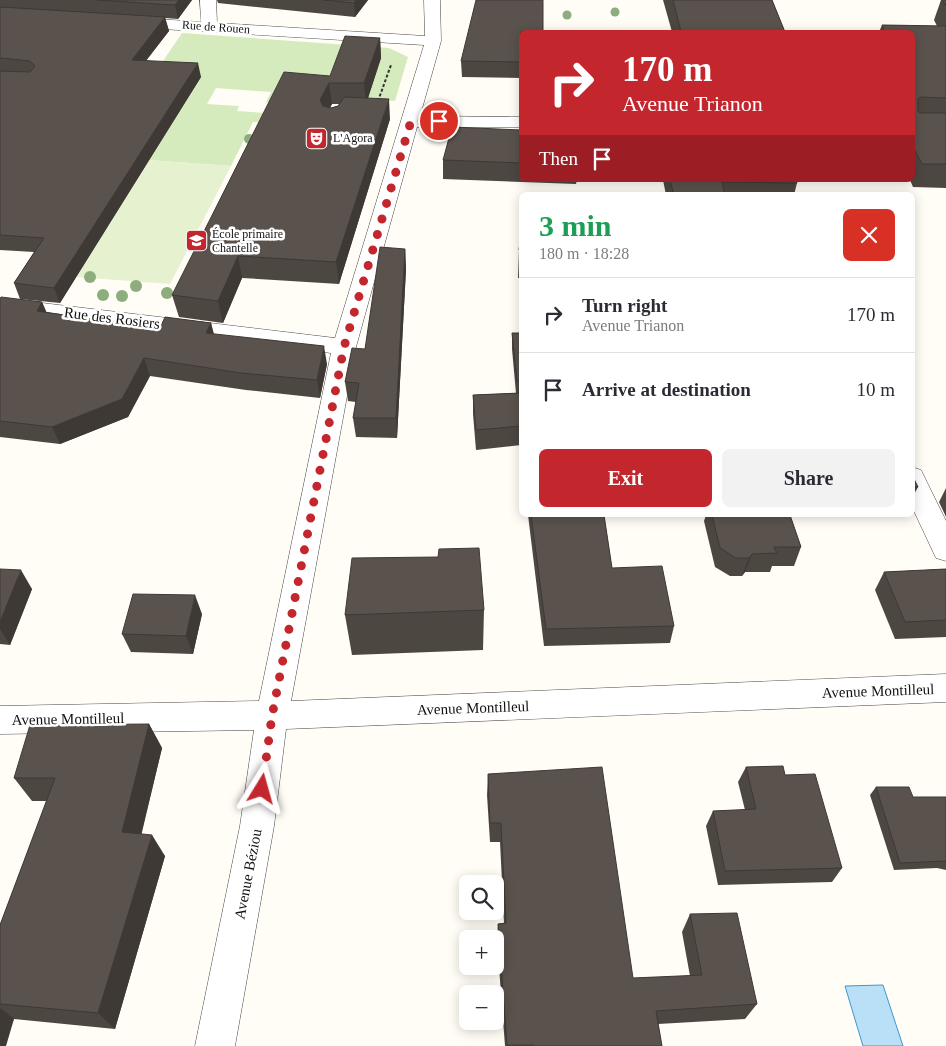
<!DOCTYPE html>
<html lang="en">
<head>
<meta charset="utf-8">
<style>
  :root { --surface:#fff; --page:#f2f2f3; --text:#2b2b33; --muted:#7c7c81; --line:#e1e1e2; --accent:#c4262e }
  body { margin:0; font-family:"Times New Roman",serif; background:var(--page); color:var(--text); height:100vh; display:flex; flex-direction:column; font-size:19px; white-space:nowrap }
  * { box-sizing:border-box; margin:0 }
  p { font-size:16px; color:var(--muted) }
  .icon { flex:none; width:28px; height:28px; fill:none; stroke:currentColor; stroke-width:2; stroke-linecap:round; stroke-linejoin:round }
  .map { position:relative; flex:1; overflow:hidden }
  .details { position:absolute; left:519px; top:192px; width:396px; height:325px; display:flex; flex-direction:column; background:var(--surface); border-radius:8px; box-shadow:0 2px 12px #0003 }
  .details>* { flex:none }
  .banner { position:absolute; left:519px; top:30px; width:396px; height:152px; border-radius:8px; box-shadow:0 2px 12px #0003; background:#c4262e; color:#fff; overflow:hidden }
  .tools { position:absolute; left:459px; top:875px; display:grid; gap:10px }
  .tools a { display:grid; place-items:center; width:45px; height:45px; border-radius:8px; background:var(--surface); box-shadow:0 2px 12px #0003; font-size:25px }
  .pin { position:absolute; display:grid; place-items:center; width:42px; height:42px; color:#fff; margin:-21px; border:2px solid #fff; border-radius:50%; box-shadow:0 1px 5px #0007 }
  .me { position:absolute; width:55px; margin:-28px; rotate:8deg; stroke-linejoin:round; filter:drop-shadow(0 0 4px #0008) }
  .turn { display:flex; align-items:center; gap:18px; height:105px; padding:0 20px; font-size:22px }
  .turn .icon { width:65px; height:65px; stroke-width:2.5 }
  .turn b { display:block; font-size:35px; line-height:42px }
  .then { display:flex; align-items:center; height:48px; padding:0 20px; background:#0003; gap:10px; font-size:19px }
  .round { display:grid; place-items:center; flex:none; width:52px; height:52px; border-radius:8px; background:var(--page) }
  .overview { display:flex; align-items:center; justify-content:space-between; height:85px; padding:0 20px }
  h1 { font-size:30px; font-weight:800; line-height:38px; color:#1e9e55 }
  .cta { display:flex; gap:10px; margin-top:auto; padding:10px 20px }
  .cta a { flex:1; height:58px; border-radius:8px; background:var(--accent); color:#fff; font-size:20px; font-weight:800; line-height:58px; text-align:center }
  .cta a+a { background:var(--page); color:var(--text) }
  ul { padding:0; list-style:none }
  li { display:flex; align-items:center; gap:15px; height:75px; padding:0 20px; border-top:1px solid var(--line) }
  li div { flex:1 }
  li b { display:block; font-size:19px }
  li em { font-style:normal }
  .map>svg:first-child { display:block }
  .green { fill:#d5ebbd; fill-rule:evenodd }
  .pitch { fill:#e6f2cf }
  .water { fill:#b9e0f7; stroke:#3f96cf }
  .lines { fill:none; stroke-linecap:round; stroke-linejoin:round }
  .minor-casing { stroke:#444; stroke-width:1 }
  .path { stroke:#333; stroke-width:2; stroke-dasharray:3 2; stroke-linecap:butt }
  .minor { fill:#fff; fill-rule:evenodd }
  .tree { fill:#8dad7f }
  .wall { fill:#4d4742; fill-rule:evenodd }
  .shaded-wall { fill:#3f3936 }
  .building { fill:#5a524d; stroke:#3f3936 }
  .route { stroke:#c4262e; stroke-width:9; stroke-dasharray:0 16.2 }
  .labels { text-anchor:middle; dominant-baseline:central; stroke-width:5; stroke-linejoin:round; paint-order:stroke }
  .far-street-label { font-size:12px; fill:#111; stroke:#fff }
  .far-poi-label { font-size:12px; fill:#111; stroke:#fff; text-anchor:start }
  .street-label { font-size:15px; fill:#111; stroke:#fff }
</style>
</head>
<body>
<div class="map">
<svg width="946" height="1046" viewBox="0 0 946 1046">
  <rect width="100%" height="100%" fill="#fffdf5"/>
  <!-- green -->
  <path class="green" d="M182 33 389 48 408 57 395 101 306 96 275 123 253 122 231 166 149 160 127 114ZM216 88 271 92 266 102 271 103 266 113 237 111 239 106 207 104Z"/>
  <!-- pitch -->
  <polygon class="pitch" points="149,160 231,166 170,284 76,277"/>
  <!-- water -->
  <polygon class="water" points="883,985 903,1046 863,1046 845,986"/>
  <g class="lines">
    <defs>
      <g id="minor">
        <polygon points="200,0 216,0 217,23 425,36 424,0 440,0 441,41 420,116 521,117 521,127 417,127 356,347 291,701 946,674 946,702 286,729 274,826 235,1046 195,1046 240,826 254,730 0,734 0,706 259,701 331,353 0,312 0,298 335,338 424,45 129,27 123,25 121,22 123,19 129,17 201,22"/>
        <polygon points="912,467 921,470 946,521 946,561 936,558 912,507"/>
      </g>
    </defs>
    <!-- minor casing -->
    <use href="#minor" class="minor-casing"/>
    <!-- path -->
    <polyline class="path" points="378,101 391,65"/>
    <!-- minor -->
    <use href="#minor" class="minor"/>
  </g>
  <!-- trees -->
  <g class="tree">
    <circle cx="615" cy="12" r="4.5"/>
    <circle cx="567" cy="15" r="4.5"/>
    <circle cx="249" cy="139" r="5"/>
    <circle cx="90" cy="277" r="6"/>
    <circle cx="136" cy="286" r="6"/>
    <circle cx="167" cy="293" r="6"/>
    <circle cx="103" cy="295" r="6"/>
    <circle cx="122" cy="296" r="6"/>
  </g>
  <!-- wall -->
  <g class="wall">
    <polygon points="0,0 192,0 178,19 165,18 169,31 146,60 201,77 60,303 20,299 14,283 34,252 0,250"/>
    <polygon points="217,0 368,0 355,17 218,3"/>
    <polygon points="663,0 772,0 785,32 672,32"/>
    <polygon points="941,0 946,0 946,188 913,187 910,180 912,180 912,32 879,32 882,25 937,26 934,20"/>
    <polygon points="521,32 521,78 462,77 461,61"/>
    <path d="M380 38 381 58 368 98 390 119 339 284 242 278 223 323 179 317 172 295 330 76ZM332 104H340L338 106 330 108Z"/>
    <polygon points="521,130 521,180 577,180 576,184 443,179 443,160"/>
    <polygon points="663,180 796,180 797,183 794,195 666,195"/>
    <polygon points="521,234 521,278 518,278 519,250"/>
    <polygon points="405,249 406,269 397,438 356,437 353,418 356,402 348,401 345,382 365,349"/>
    <polygon points="0,299 42,302 46,312 160,328 211,323 214,334 327,364 320,398 246,390 150,376 128,417 60,444 0,437"/>
    <polygon points="512,333 521,333 521,445 476,450 473,414 473,395 516,393 512,349"/>
    <polygon points="912,475 918,487 912,498"/>
    <polygon points="946,488 946,517 939,502"/>
    <polygon points="528,515 604,515 612,568 674,626 670,643 544,646"/>
    <polygon points="706,515 790,515 801,547 794,566 772,566 770,572 745,572 742,576 730,576 715,567 704,521"/>
    <polygon points="806,515 839,515 806,516"/>
    <polygon points="438,557 484,610 483,650 352,655 345,615"/>
    <polygon points="0,569 32,589 10,645 0,644"/>
    <polygon points="946,569 946,637 895,639 875,590 884,572"/>
    <polygon points="202,614 193,654 131,652 122,634"/>
    <polygon points="149,724 162,748 141,834 165,856 115,1029 14,1019 0,1046 0,925 47,801 32,801 14,778"/>
    <polygon points="746,767 785,775 842,868 832,882 718,885 706,826 713,811 745,810 738,782"/>
    <polygon points="488,774 633,978 690,976 682,932 690,914 757,1004 745,1019 658,1024 662,1046 505,1046 497,941 498,924 504,923 500,842 490,842 487,795"/>
    <polygon points="876,787 913,797 946,797 946,870 937,868 894,870 870,795"/>
  </g>
  <!-- shaded-wall -->
  <g class="shaded-wall">
    <polygon points="179,0 192,0 178,19 175,5"/>
    <polygon points="356,0 368,0 355,17 354,3"/>
    <polygon points="165,17 169,31 136,74 132,60"/>
    <polygon points="380,38 381,58 366,104 364,83"/>
    <polygon points="198,63 201,77 60,303 54,288"/>
    <polygon points="329,83 332,104 322,121 320,100"/>
    <polygon points="389,99 390,119 339,284 336,262"/>
    <polygon points="405,249 406,269 397,438 396,418"/>
    <polygon points="238,256 242,278 223,323 218,301"/>
    <polygon points="42,302 50,320 37,311"/>
    <polygon points="211,323 215,341 206,333"/>
    <polygon points="324,346 327,364 320,398 317,380"/>
    <polygon points="144,358 150,376 128,417 60,444 52,427"/>
    <polygon points="752,554 745,572 742,576 749,558"/>
    <polygon points="21,570 32,589 10,645 0,629 0,622"/>
    <polygon points="195,595 202,614 193,654 186,636"/>
    <polygon points="149,724 162,748 137,853 122,832"/>
    <polygon points="152,835 165,856 115,1029 98,1013"/>
    <polygon points="0,1008 14,1019 6,1046 0,1046"/>
  </g>
  <!-- building -->
  <g class="building">
    <polygon points="97,0 179,0 175,5"/>
    <polygon points="323,0 356,0 354,3"/>
    <polygon points="476,0 543,0 543,32 521,32 521,62 461,61"/>
    <polygon points="673,0 772,0 785,32 681,32"/>
    <polygon points="942,0 946,0 946,6"/>
    <polygon points="0,7 165,17 132,60 198,63 54,288 14,283 44,238 0,235 0,71 30,72 35,66 30,61 0,58"/>
    <polygon points="882,25 946,26 946,98 920,97 918,99 918,111 920,113 946,113 946,164 922,164 913,147 912,147 912,32 885,32"/>
    <polygon points="345,36 380,38 364,83 329,83 320,100 323,106 331,108 338,106 344,97 389,99 336,262 238,256 218,301 172,295 284,72 330,76"/>
    <polygon points="452,127 521,130 521,163 443,160"/>
    <polygon points="670,180 796,180 797,183 722,182 725,195 674,195"/>
    <polygon points="521,234 521,250 519,250"/>
    <polygon points="380,247 405,249 396,418 353,418 359,383 345,382 352,348 365,349"/>
    <polygon points="1,297 42,302 37,311 84,318 160,328 165,317 211,323 206,333 324,346 317,380 241,373 144,358 122,399 52,427 0,421 0,299"/>
    <polygon points="512,333 521,333 521,380 517,380"/>
    <polygon points="521,393 521,426 476,430 473,395"/>
    <polygon points="912,475 918,487 912,487"/>
    <polygon points="531,515 604,515 612,568 662,566 674,626 546,629"/>
    <polygon points="712,515 790,515 801,547 774,547 777,553 752,554 749,558 736,558 720,548"/>
    <polygon points="479,548 484,610 345,615 352,558 438,557 439,549"/>
    <polygon points="0,569 21,570 0,622"/>
    <polygon points="946,569 946,620 905,622 884,572"/>
    <polygon points="133,594 195,595 186,636 122,634"/>
    <polygon points="149,724 122,832 152,835 98,1013 0,1004 0,925 55,778 14,778 30,725"/>
    <polygon points="783,766 785,775 815,774 842,868 725,871 713,811 756,809 746,767"/>
    <polygon points="602,767 633,978 702,975 690,914 737,913 757,1004 656,1011 662,1046 534,1046 534,1045 507,1045 498,924 506,923 501,823 490,823 488,774"/>
    <polygon points="876,787 909,787 913,797 946,797 946,861 900,863"/>
  </g>
  <g class="lines">
    <!-- route -->
    <polyline class="route" points="262,789 272,716 344,347 411,121 439,121"/>
  </g>
  <!-- icons -->
  <defs>
    <symbol id="theatre-square" viewBox="-11 -11 22 22"><rect x="-9" y="-9" width="18" height="18" rx="4" fill="#c4262e" stroke="#fff"/><path d="M-5-5.5Q0-4 5-5.5V0Q5 5 0 6Q-5 5-5 0ZM-3.3-2.5H-1v1.5H-3.3ZM1-2.5H3.3v1.5H1ZM-2.8 1Q0 5.5 2.8 1Z" fill="#fff"/></symbol>
    <symbol id="school-square" viewBox="-11 -11 22 22"><rect x="-9" y="-9" width="18" height="18" rx="4" fill="#c4262e" stroke="#fff"/><path d="M0-5L7-2L0 1L-7-2ZM-4 1L0 2.5L4 1V4Q0 6-4 4Z" fill="#fff"/></symbol>
  </defs>
  <g fill-rule="evenodd">
    <use href="#theatre-square" x="304" y="126" width="25" height="25"/>
    <use href="#school-square" x="184" y="228" width="25" height="25"/>
  </g>
  <g class="labels">
    <!-- far-street labels -->
    <g class="far-street-label">
      <text transform="translate(216 27) rotate(4)">Rue de Rouen</text>
    </g>
    <!-- far-poi labels -->
    <g class="far-poi-label">
      <text x="333" y="138">L'Agora</text>
      <text x="212" y="234">École primaire<tspan x="212" dy="14">Chantelle</tspan></text>
    </g>
    <!-- street labels -->
    <g class="street-label">
      <text transform="translate(112 318) rotate(7)">Rue des Rosiers</text>
      <text transform="translate(878 691) rotate(-2)">Avenue Montilleul</text>
      <text transform="translate(473 708) rotate(-2)">Avenue Montilleul</text>
      <text transform="translate(68 719) rotate(-1)">Avenue Montilleul</text>
      <text transform="translate(248 874) rotate(-79)">Avenue Béziou</text>
    </g>
  </g>
</svg>
<div class="tools">
<a><svg class="icon" aria-label="search" viewBox="0 0 24 24"><circle cx="10" cy="10" r="6"/><path d="M15 15l6 6"/></svg></a>
<a>+</a>
<a>−</a>
</div>
<div class="pin" style="left:439px;top:121px;background:#d93025"><svg class="icon" aria-label="arrive" viewBox="0 0 24 24"><path d="M6 21V4h12l-3 4 3 4H6"/></svg></div>
<svg class="me" style="left:262px;top:789px" viewBox="-20 -20 40 40"><path d="M0-17L14 15 0 8-14 15z" fill="#c4262e" stroke="#fff" stroke-width="4"/></svg>
<div class="banner">
<div class="turn"><svg class="icon" aria-label="right" viewBox="0 0 24 24"><path d="M7 20v-9h11M14 6l5 5-5 5"/></svg><div><b>170 m</b>Avenue Trianon</div></div>
<div class="then">Then<svg class="icon" aria-label="arrive" viewBox="0 0 24 24"><path d="M6 21V4h12l-3 4 3 4H6"/></svg></div>
</div>
<section class="details">
<div class="overview"><div><h1>3 min</h1><p>180 m · 18:28</p></div><a class="round" style="background:#d93025;color:#fff"><svg class="icon" aria-label="close" viewBox="0 0 24 24"><path d="M6 6l12 12M18 6L6 18"/></svg></a></div>
<ul>
<li><svg class="icon" aria-label="right" viewBox="0 0 24 24"><path d="M7 20v-9h11M14 6l5 5-5 5"/></svg><div><b>Turn right</b><p>Avenue Trianon</p></div><em>170 m</em></li>
<li><svg class="icon" aria-label="arrive" viewBox="0 0 24 24"><path d="M6 21V4h12l-3 4 3 4H6"/></svg><div><b>Arrive at destination</b></div><em>10 m</em></li>
</ul>
<div class="cta"><a>Exit</a><a>Share</a></div>
</section>
</div>
</body>
</html>
